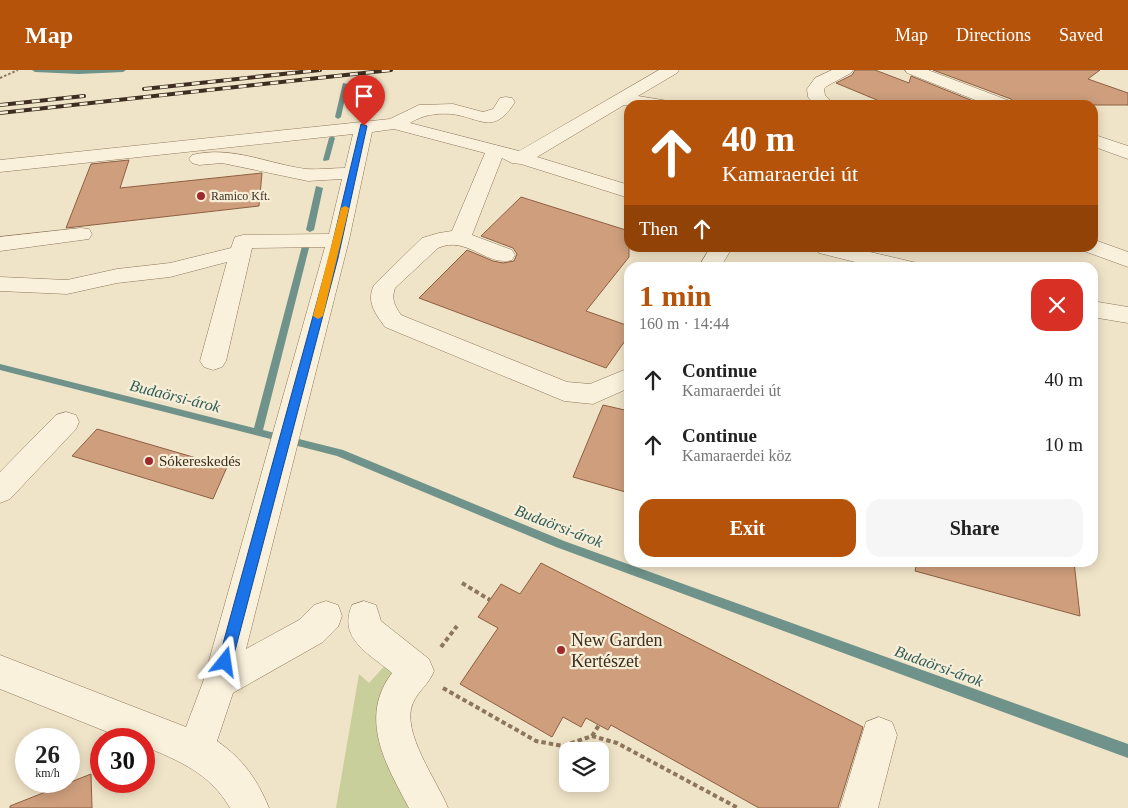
<!DOCTYPE html>
<html lang="en">
<head>
<meta charset="utf-8">
<style>
  :root { --surface:#fff; --page:#f6f6f6; --text:#222; --muted:#767676; --accent:#b45309 }
  body { margin:0; font-family:Georgia,serif; background:var(--page); color:var(--text); height:100vh; display:flex; flex-direction:column; font-size:19px; white-space:nowrap }
  * { box-sizing:border-box; margin:0 }
  p { font-size:16px; color:var(--muted) }
  .icon { flex:none; width:28px; height:28px; fill:none; stroke:currentColor; stroke-width:2; stroke-linecap:round; stroke-linejoin:round }
  .map { position:relative; flex:1; overflow:hidden }
  .drawer { position:absolute; left:624px; top:192px; width:474px; height:305px; display:flex; flex-direction:column; background:var(--surface); border-radius:15px; box-shadow:0 2px 12px #0003 }
  .drawer>* { flex:none }
  .top-card { position:absolute; left:624px; top:30px; width:474px; height:152px; border-radius:15px; box-shadow:0 2px 12px #0003; background:#b45309; color:#fff; overflow:hidden }
  .tools { position:absolute; left:559px; top:672px; display:grid; gap:10px }
  .tools a { display:grid; place-items:center; width:50px; height:50px; border-radius:10px; background:var(--surface); box-shadow:0 2px 12px #0003; font-size:25px }
  .speed { position:absolute; left:15px; top:658px; display:flex; gap:10px; font-size:25px; font-weight:700; text-align:center }
  .speed>* { display:grid; place-content:center; width:65px; height:65px; border-radius:50%; background:var(--surface); box-shadow:0 2px 12px #0003; line-height:1 }
  .speed small { font-size:12px; font-weight:400 }
  .speed .limit { border:8px solid #d22; background:#fff; color:#111 }
  .pin { position:absolute; display:grid; place-items:center; width:42px; height:42px; color:#fff; margin:-51px -21px; border-radius:50% 50% 50% 0; rotate:-45deg; box-shadow:0 0 5px #0007 }
  .pin .icon { rotate:45deg }
  .me { position:absolute; width:55px; margin:-28px; rotate:15deg; stroke-linejoin:round; filter:drop-shadow(0 0 4px #0008) }
  .turn { display:flex; align-items:center; gap:18px; height:105px; padding:0 15px; font-size:22px }
  .turn .icon { width:65px; height:65px; stroke-width:2.5 }
  .turn b { display:block; font-size:35px; line-height:42px }
  .then { display:flex; align-items:center; height:48px; padding:0 15px; background:#0003; gap:10px; font-size:19px }
  .round { display:grid; place-items:center; flex:none; width:52px; height:52px; border-radius:15px; background:var(--page) }
  .head { display:flex; align-items:center; justify-content:space-between; height:85px; padding:0 15px }
  h1 { font-size:30px; font-weight:800; line-height:38px; color:var(--accent) }
  .primary-button { display:flex; gap:10px; margin-top:auto; padding:10px 15px }
  .primary-button a { flex:1; height:58px; border-radius:15px; background:var(--accent); color:#fff; font-size:20px; font-weight:800; line-height:58px; text-align:center }
  .primary-button a+a { background:var(--page); color:var(--text) }
  ul { padding:0; list-style:none }
  li { display:flex; align-items:center; gap:15px; height:65px; padding:0 15px }
  li div { flex:1 }
  li b { display:block; font-size:19px }
  li em { font-style:normal }
  header { display:flex; align-items:center; gap:30px; box-sizing:border-box; height:70px; padding:0 25px; background:var(--accent); color:#fff }
  header strong { font-size:24px }
  nav { display:flex; gap:28px; margin-inline-start:auto; font-size:18px }
  .map>svg:first-child { display:block }
  .green { fill:#c9cf9b }
  .lines { fill:none; stroke-linecap:round; stroke-linejoin:round }
  .stream { fill:#6f938a; fill-rule:evenodd }
  .building { fill:#cf9f7d; stroke:#8d5f41 }
  .minor-casing { stroke:#8d765c; stroke-width:1 }
  .path-far1 { stroke:#8d765c; stroke-width:2; stroke-dasharray:2.5 2; stroke-linecap:butt }
  .path { stroke:#8d765c; stroke-width:4; stroke-dasharray:4.5 3; stroke-linecap:butt }
  .minor { fill:#faf1dc; fill-rule:evenodd }
  .rail-casing { stroke:#3d2e20; stroke-width:4 }
  .rail { stroke:#f7eed8; stroke-width:2.5; stroke-dasharray:8; stroke-linecap:butt }
  .route { fill:#1a73e8; stroke:#114b97 }
  .slow { fill:#f59e0b }
  .poi-dot { fill:#9e2a2b; stroke:#f7eed8; stroke-width:2 }
  .labels { text-anchor:middle; dominant-baseline:central; stroke-width:4.5; stroke-linejoin:round; paint-order:stroke }
  .far-poi-label { font-size:12px; fill:#3d2e20; stroke:#f7eed8; text-anchor:start }
  .poi-label { font-size:15px; fill:#3d2e20; stroke:#f7eed8; text-anchor:start }
  .water-label { font-size:16px; font-style:italic; fill:#2f5d5a; stroke:#f7eed8 }
  .near-poi-label { font-size:18px; fill:#3d2e20; stroke:#f7eed8; text-anchor:start }
</style>
</head>
<body>
<header>
<strong>Map</strong>
<nav><a>Map</a><a>Directions</a><a>Saved</a></nav>
</header>
<div class="map">
<svg width="1128" height="738" viewBox="0 0 1128 738">
  <rect width="100%" height="100%" fill="#f0e4c8"/>
  <!-- green -->
  <polygon class="green" points="389,591 404,603 410,738 336,738 359,604 369,613"/>
  <g class="lines">
    <!-- stream -->
    <g class="stream">
      <polygon points="32,0 126,0 123,2 79,4 35,2"/>
      <polygon points="343,13 348,14 341,47 338,49 335,47"/>
      <polygon points="332,66 335,68 329,90 324,91 323,90 329,68"/>
      <polygon points="316,116 323,118 314,160 310,162 306,160"/>
      <polygon points="302,176 308,176 309,178 263,360 343,380 564,471 1128,674 1128,688 556,477 337,386 0,300 0,294 254,358"/>
    </g>
  </g>
  <!-- building -->
  <g class="building">
    <polygon points="855,0 875,0 909,13 911,6 983,35 889,35 836,13 852,5"/>
    <polygon points="933,0 1100,0 1088,9 1128,23 1128,35 1015,35 1011,29"/>
    <polygon points="129,90 120,118 262,103 259,136 66,158 91,94"/>
    <polygon points="521,127 629,161 629,187 586,241 629,256 629,265 606,298 419,228 467,180 493,191 503,193 514,191 517,184 513,178 481,166"/>
    <polygon points="603,335 629,341 629,423 573,407"/>
    <polygon points="97,359 227,397 213,429 72,386"/>
    <polygon points="917,492 1074,492 1080,546 915,501"/>
    <polygon points="541,493 863,657 838,738 759,738 611,655 608,660 586,648 581,657 563,647 552,667 460,614 498,558 478,547 501,514 520,524"/>
    <polygon points="91,704 92,738 10,738 10,736"/>
  </g>
  <g class="lines">
    <defs>
      <g id="minor">
        <path d="M659 0H679L677 3 638 26 668 31 671 35H624L537 87 629 115V128L521 94 512 93 502 88 472 165 512 180 515 185 512 190C486 197 467 165 438 178L395 218C391 230 395 236 401 245L567 312 590 314 629 298V318L593 334 564 331 385 257C375 243 366 232 374 215L422 168 439 163 452 161 485 83 394 59 372 62 349 170 246 579 299 550 314 535 326 531 338 535 342 546 338 557 323 572 233 623 217 671C243 689 257 709 269 738H230C210 703 179 691 144 676V669H125L0 619V585L186 657 203 612 325 177 252 178 226 291 222 297 213 300 204 297 200 291 227 192 170 207 117 213 67 224 0 221V207L67 210 117 199 170 193 231 178 235 167 243 165 329 164 342 109 308 111 222 93 199 95 192 93 189 89 192 85C231 75 268 94 306 99 318 100 332 98 345 98L353 64 0 102V90L390 49 419 35 453 34 483 42 493 39 500 28 506 27 512 28 515 32C493 67 480 47 451 44 435 43 423 45 410 53L519 81Z"/>
        <polygon points="832,0 853,0 851,3 827,16 824,19 825,25 834,35 815,35 808,27 807,19 815,8"/>
        <polygon points="905,0 928,0 1010,31 1013,35 988,35 907,3"/>
        <polygon points="1092,64 1128,76 1128,89 1092,76"/>
        <polygon points="81,158 89,159 92,164 89,169 0,181 0,167"/>
        <polygon points="1092,169 1128,182 1128,197 1084,181 1082,178 1092,178"/>
        <polygon points="710,178 732,178 720,198 698,198"/>
        <polygon points="816,178 853,178 917,193 920,198 879,198 819,183"/>
        <polygon points="1092,231 1128,237 1128,253 1092,247"/>
        <polygon points="66,342 76,345 79,352 76,359 10,429 0,433 0,402 56,345"/>
        <path d="M364 531 376 535 381 551 429 589 434 601C429 614 418 621 413 633 400 661 438 712 448 738H409C386 695 358 648 392 603 370 584 337 569 352 535Z"/>
        <polygon points="879,647 892,652 897,665 878,738 840,738 866,652"/>
      </g>
    </defs>
    <!-- minor casing -->
    <use href="#minor" class="minor-casing"/>
    <!-- path-far1 -->
    <g class="path-far1">
      <polyline points="0,8 18,0"/>
      <polyline points="356,10 358,15 374,32"/>
    </g>
    <!-- path -->
    <g class="path">
      <polyline points="462,513 490,530"/>
      <polyline points="441,577 457,556"/>
      <polyline points="443,618 536,671 563,676 592,666 617,673 738,738"/>
      <polyline points="592,666 599,655"/>
    </g>
    <!-- minor -->
    <use href="#minor" class="minor"/>
    <defs>
      <g id="rail">
        <polyline points="144,19 320,0"/>
        <polyline points="0,35 84,26"/>
        <polyline points="0,43 391,0"/>
      </g>
    </defs>
    <!-- rail casing -->
    <use href="#rail" class="rail-casing"/>
    <!-- rail -->
    <use href="#rail" class="rail"/>
  </g>
  <!-- route -->
  <polygon class="route" points="361,54 367,56 338,188 232,592 230,597 225,599 220,597 218,592 329,188"/>
  <!-- slow -->
  <polygon class="slow" points="345,136 349,138 323,246 318,249 313,246 341,138"/>
  <!-- markers -->
  <g class="poi-dot">
    <circle cx="201" cy="126" r="5"/>
    <circle cx="149" cy="391" r="5"/>
    <circle cx="561" cy="580" r="5"/>
  </g>
  <g class="labels">
    <!-- far-poi labels -->
    <g class="far-poi-label">
      <text x="211" y="126">Ramico Kft.</text>
    </g>
    <!-- poi labels -->
    <g class="poi-label">
      <text x="159" y="391">Sókereskedés</text>
    </g>
    <!-- water labels -->
    <g class="water-label">
      <text transform="translate(175 326) rotate(14)">Budaörsi-árok</text>
      <text transform="translate(559 456) rotate(21)">Budaörsi-árok</text>
      <text transform="translate(939 596) rotate(20)">Budaörsi-árok</text>
    </g>
    <!-- near-poi labels -->
    <g class="near-poi-label">
      <text x="571" y="570">New Garden<tspan x="571" dy="21">Kertészet</tspan></text>
    </g>
  </g>
</svg>
<div class="tools">
<a><svg class="icon" aria-label="layers" viewBox="0 0 24 24"><path d="M12 4l9 5-9 5-9-5zM3 14l9 5 9-5"/></svg></a>
</div>
<div class="speed"><div>26<small>km/h</small></div><div class="limit">30</div></div>
<div class="pin" style="left:364px;top:56px;background:#d93025"><svg class="icon" aria-label="arrive" viewBox="0 0 24 24"><path d="M6 21V4h12l-3 4 3 4H6"/></svg></div>
<svg class="me" style="left:225px;top:592px" viewBox="-20 -20 40 40"><path d="M0-17L14 15 0 8-14 15z" fill="#1a73e8" stroke="#fff" stroke-width="4"/></svg>
<div class="top-card">
<div class="turn"><svg class="icon" aria-label="ahead" viewBox="0 0 24 24"><path d="M12 20V5M6 11l6-6 6 6"/></svg><div><b>40 m</b>Kamaraerdei út</div></div>
<div class="then">Then<svg class="icon" aria-label="ahead" viewBox="0 0 24 24"><path d="M12 20V5M6 11l6-6 6 6"/></svg></div>
</div>
<section class="drawer">
<div class="head"><div><h1>1 min</h1><p>160 m · 14:44</p></div><a class="round" style="background:#d93025;color:#fff"><svg class="icon" aria-label="close" viewBox="0 0 24 24"><path d="M6 6l12 12M18 6L6 18"/></svg></a></div>
<ul>
<li><svg class="icon" aria-label="ahead" viewBox="0 0 24 24"><path d="M12 20V5M6 11l6-6 6 6"/></svg><div><b>Continue</b><p>Kamaraerdei út</p></div><em>40 m</em></li>
<li><svg class="icon" aria-label="ahead" viewBox="0 0 24 24"><path d="M12 20V5M6 11l6-6 6 6"/></svg><div><b>Continue</b><p>Kamaraerdei köz</p></div><em>10 m</em></li>
</ul>
<div class="primary-button"><a>Exit</a><a>Share</a></div>
</section>
</div>
</body>
</html>
